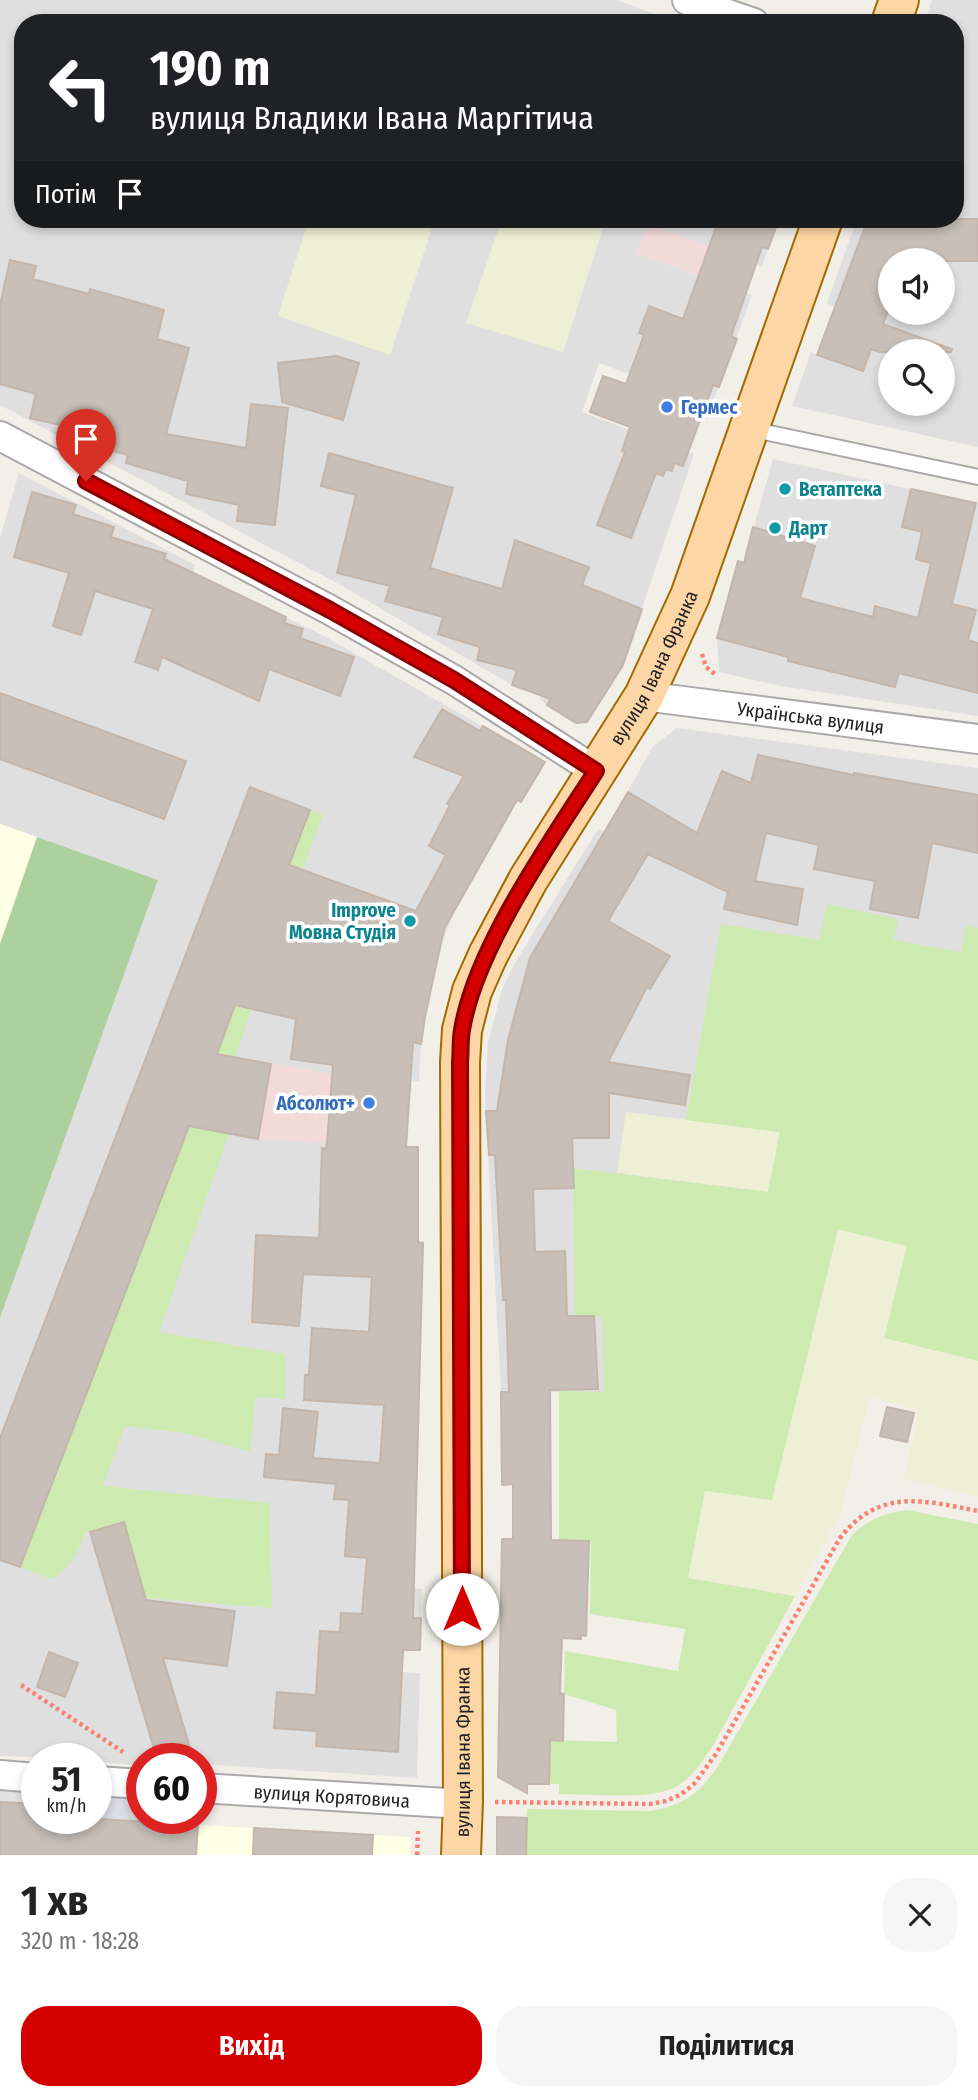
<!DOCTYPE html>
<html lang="uk">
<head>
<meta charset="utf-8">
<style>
  :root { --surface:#fff; --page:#f6f6f6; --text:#222; --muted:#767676; --accent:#d40000 }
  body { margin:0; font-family:"Fira Sans Condensed",sans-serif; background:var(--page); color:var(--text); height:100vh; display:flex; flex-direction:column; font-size:26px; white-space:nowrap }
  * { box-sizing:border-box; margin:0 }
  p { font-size:23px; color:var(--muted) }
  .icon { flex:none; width:38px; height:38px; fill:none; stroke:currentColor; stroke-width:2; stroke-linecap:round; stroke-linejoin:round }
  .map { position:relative; height:1855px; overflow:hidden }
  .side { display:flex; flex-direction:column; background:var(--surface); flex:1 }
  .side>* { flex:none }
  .top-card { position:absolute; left:14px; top:14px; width:950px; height:214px; border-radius:28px; box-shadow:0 4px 10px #0003; background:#202124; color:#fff; overflow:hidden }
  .controls { position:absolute; left:878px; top:248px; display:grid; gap:14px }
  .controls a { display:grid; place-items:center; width:77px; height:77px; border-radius:50%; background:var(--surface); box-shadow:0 4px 10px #0003; font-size:35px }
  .speed { position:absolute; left:21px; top:1743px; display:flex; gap:14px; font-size:35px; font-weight:700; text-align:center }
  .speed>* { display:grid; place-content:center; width:91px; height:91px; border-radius:50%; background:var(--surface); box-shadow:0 4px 10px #0003; line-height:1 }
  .speed small { font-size:18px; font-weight:400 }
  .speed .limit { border:10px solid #d22; background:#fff; color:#111 }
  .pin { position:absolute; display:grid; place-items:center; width:60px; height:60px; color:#fff; margin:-72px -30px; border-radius:50% 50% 50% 0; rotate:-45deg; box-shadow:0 0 7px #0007 }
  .pin .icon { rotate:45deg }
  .me { position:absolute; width:77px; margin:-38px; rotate:0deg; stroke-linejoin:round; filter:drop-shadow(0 0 5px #0008) }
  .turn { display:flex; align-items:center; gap:24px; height:147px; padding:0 21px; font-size:32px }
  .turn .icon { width:91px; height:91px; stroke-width:2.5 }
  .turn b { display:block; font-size:49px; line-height:60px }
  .then { display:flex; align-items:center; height:66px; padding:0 21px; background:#0003; gap:14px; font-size:26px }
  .round { display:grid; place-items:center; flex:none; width:74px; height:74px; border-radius:28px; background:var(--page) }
  .headline { display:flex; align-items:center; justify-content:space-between; height:119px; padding:0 21px }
  h1 { font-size:42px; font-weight:700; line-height:52px }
  .primary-button { display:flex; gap:14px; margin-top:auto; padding:14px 21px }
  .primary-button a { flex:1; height:80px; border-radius:28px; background:var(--accent); color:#fff; font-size:28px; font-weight:700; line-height:80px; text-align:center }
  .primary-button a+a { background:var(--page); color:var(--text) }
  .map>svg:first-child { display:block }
  .residential { fill:#e0dfdf; fill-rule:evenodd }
  .commercial { fill:#f2dad9 }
  .education { fill:#ffffe5 }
  .farmland { fill:#eef0d5 }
  .grass { fill:#cdebb0 }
  .forest { fill:#add19e }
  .parking { fill:#e2e2e2 }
  .plaza { fill:#dddde8 }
  .building { fill:#c7bfb8; stroke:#c4b6ab; stroke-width:2 }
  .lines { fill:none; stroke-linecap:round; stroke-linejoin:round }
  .service-casing { stroke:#a9a9a9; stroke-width:18 }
  .minor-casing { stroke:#a9a9a9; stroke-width:32 }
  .primary-casing { stroke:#a06b00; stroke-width:42 }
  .path { stroke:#fa8072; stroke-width:4.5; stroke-dasharray:3.5 3.5; stroke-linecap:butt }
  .service { stroke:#fff; stroke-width:14 }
  .minor { stroke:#fff; stroke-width:28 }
  .primary { stroke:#fcd6a4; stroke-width:38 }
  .route-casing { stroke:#8a0000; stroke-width:18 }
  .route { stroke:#d40000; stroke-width:12 }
  .shop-dot { fill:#3f7fe0; stroke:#fff; stroke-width:2.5 }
  .culture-dot { fill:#0f9aa8; stroke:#fff; stroke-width:2.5 }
  .labels { text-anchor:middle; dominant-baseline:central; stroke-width:7; stroke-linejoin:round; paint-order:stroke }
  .shop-label { font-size:19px; font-weight:bold; fill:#366cbe; stroke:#fff; text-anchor:start }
  .culture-label { font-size:19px; font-weight:bold; fill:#0d838f; stroke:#fff; text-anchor:start }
  .street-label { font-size:19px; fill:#222; stroke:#fff }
</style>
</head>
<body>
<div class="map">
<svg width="978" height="1855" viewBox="0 0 978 1855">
  <rect width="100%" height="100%" fill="#f2efe9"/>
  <!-- residential -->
  <g class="residential">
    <polygon points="0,0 616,0 680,23 23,23 23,219 779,219 762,266 647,225 637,253 752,295 712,404 599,363 582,412 694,454 628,650 576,723 540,700 541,695 512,685 335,582 0,405"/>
    <path d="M932 0H978V447L792 406 811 352 818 355 835 307 827 303 857 219H956V23H938L926 18ZM891 261H943V313H891ZM891 352H943V404H891Z"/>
    <polygon points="773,459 978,504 978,716 781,686 719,672 717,638 738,561 744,562"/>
    <polygon points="19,473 195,565 193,573 324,636 545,762 521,802 517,800 454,912 440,948 430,993 421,1043 419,1081 332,1074 258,1139 418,1147 417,1242 423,1243 423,1263 414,1588 422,1589 421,1618 420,1650 403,1650 402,1672 420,1673 417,1778 201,1764 201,1759 142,1759 142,1765 96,1762 96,1759 0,1756 0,1318 158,880 0,824 0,538"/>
    <polygon points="677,728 978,768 978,1264 726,1393 501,1392 485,1095 488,1043 502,989 516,961 598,829 605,832 653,746"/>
  </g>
  <!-- commercial -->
  <g class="commercial">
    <polygon points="647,224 756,263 746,293 637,253"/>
    <polygon points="235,1056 332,1074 410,1080 406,1147 258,1139 229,1134 211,1127"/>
  </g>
  <!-- education -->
  <g class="education">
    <polygon points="0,824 37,837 0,944"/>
    <polygon points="198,1825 411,1837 410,1855 196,1855"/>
  </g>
  <!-- farmland -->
  <g class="farmland">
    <polygon points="309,219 435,219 390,355 278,316"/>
    <polygon points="502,219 606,219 563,352 466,323"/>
    <polygon points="626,1112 780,1132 768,1192 617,1173"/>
    <polygon points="838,1229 907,1246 884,1337 978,1361 978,1497 904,1479 919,1410 870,1397 840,1515 795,1596 688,1578 705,1491 772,1499"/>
  </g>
  <!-- grass -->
  <g class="grass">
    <path d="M310 810 323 815 261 982 211 1127 229 1134 159 1332 285 1354V1399L256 1397 250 1452 185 1433 125 1426 103 1486 270 1503 272 1608 146 1598 123 1522 85 1533C78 1554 71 1569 51 1579L20 1567Z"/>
    <path d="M827 904 898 919 894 940 961 952 966 926 978 928V1361L884 1338 907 1246 838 1229 772 1500 705 1491 688 1578 795 1596 715 1742C705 1758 694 1776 677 1786 653 1801 588 1794 559 1794V1784H549L550 1740 617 1742 616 1710 564 1694 565 1651 678 1671 685 1629 590 1614 591 1542 559 1540V1391L604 1392 602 1317 575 1316 573 1168 768 1192 780 1132 686 1120 721 924 819 940Z"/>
    <path d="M907 1510 978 1524V1855H526L527 1809 649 1811C683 1806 697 1795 717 1768L852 1535C868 1520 885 1513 907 1510Z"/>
  </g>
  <!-- forest -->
  <polygon class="forest" points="37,837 158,880 0,1318 0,944"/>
  <!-- parking -->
  <polygon class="parking" points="0,1787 37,1789 37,1804 0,1802"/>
  <!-- plaza -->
  <polygon class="plaza" points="96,1793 142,1795 142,1818 199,1818 198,1825 86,1818 96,1818"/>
  <!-- building -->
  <g class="building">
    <polygon points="719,219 779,219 768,249 762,247 731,336 737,339 719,387 713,385 683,466 674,463 672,471 666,469 663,476 656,473 631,538 597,525 625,452 622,451 630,427 590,412 603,376 626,384 644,335 639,333 649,306 683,319"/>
    <polygon points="868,219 978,219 978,261 891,261 891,303 883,324 952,349 951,352 880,352 871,349 863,371 817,355"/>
    <polygon points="10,260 36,266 33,279 89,294 90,289 164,310 157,339 189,348 166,434 246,448 251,404 288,408 275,525 237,521 239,505 186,494 188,481 126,463 128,455 73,441 77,429 30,418 36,394 0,384 0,305"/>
    <polygon points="336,356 359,363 343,420 282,402 278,363"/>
    <polygon points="329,453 453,488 430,568 502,589 515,540 589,567 582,585 642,609 623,665 587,722 576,723 547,705 551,699 512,685 517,670 477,660 480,647 438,634 443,617 385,601 390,586 337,573 356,495 321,486"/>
    <polygon points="911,489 976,503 952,604 976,610 968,640 978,643 978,693 899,673 895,687 788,661 788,657 717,638 738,561 744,563 753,527 815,546 800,598 873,617 875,606 918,618 931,563 916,559 922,532 902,527"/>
    <polygon points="32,492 76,505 73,514 114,527 111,537 166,554 164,559 286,617 284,623 303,629 300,638 354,657 340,696 269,669 259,701 162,657 158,670 135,662 153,609 95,591 81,635 53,626 69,573 14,557"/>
    <polygon points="0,693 186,761 164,819 0,759"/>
    <polygon points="442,709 480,731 483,726 545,762 521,802 517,800 444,929 425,1017 421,1044 413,1042 406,1147 418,1147 418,1242 423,1243 413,1618 421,1618 420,1650 403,1650 398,1752 316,1746 317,1731 274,1728 277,1692 316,1695 320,1631 340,1632 341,1613 362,1614 367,1558 345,1556 349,1500 334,1499 336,1484 264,1477 266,1454 279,1455 283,1408 318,1412 313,1458 380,1463 384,1405 304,1400 305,1375 309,1375 312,1328 369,1332 372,1277 303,1274 299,1326 252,1322 256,1235 319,1238 322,1148 326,1149 327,1143 333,1065 291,1059 296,1019 235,1005 217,1054 271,1064 258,1139 189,1126 20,1567 0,1560 0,1438 250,787 310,810 289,865 416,911 446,855 429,846 450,805 447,804 464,776 414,757"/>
    <polygon points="758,755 854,775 854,773 978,795 978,853 932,843 918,918 870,909 875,881 814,869 819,845 766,833 755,881 803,889 797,925 724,909 728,892 648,854 608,921 670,956 650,989 647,987 608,1062 690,1075 685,1105 609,1093 609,1138 572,1138 574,1188 533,1189 535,1252 565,1251 567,1316 594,1316 598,1389 550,1390 551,1540 589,1541 586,1636 581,1635 581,1639 562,1638 560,1693 564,1694 563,1741 550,1740 549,1784 527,1784 527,1793 498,1777 502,1539 513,1539 513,1484 502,1485 501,1392 509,1392 506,1300 503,1300 495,1155 489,1155 486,1111 497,1111 508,1040 530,958 628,792 697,833 722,771 751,783"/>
    <polygon points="887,1407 914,1413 907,1442 880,1436"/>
    <polygon points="124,1522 146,1600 235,1611 227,1666 163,1658 191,1751 164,1759 157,1759 90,1532"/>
    <polygon points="49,1652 78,1663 65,1697 37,1687"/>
    <polygon points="0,1802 37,1804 37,1818 82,1818 198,1825 196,1855 0,1855"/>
    <polygon points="497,1817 527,1818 526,1855 497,1855"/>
    <polygon points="254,1828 373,1835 372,1855 253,1855"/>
  </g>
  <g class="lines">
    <defs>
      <polyline id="service" points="750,429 978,477"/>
      <g id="minor">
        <polyline points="687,0 754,23"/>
        <polyline points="0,436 330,610 454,680 596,771"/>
        <path id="s1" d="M644 696 978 739"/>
        <polyline points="0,1775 37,1778"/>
        <polyline points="96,1781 142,1784"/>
        <path id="s2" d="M201 1788 463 1804"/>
      </g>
      <g id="primary">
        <polyline points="891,23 899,0"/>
        <path id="s3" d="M461 1855 463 1801 460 1062 462 1030 472 991 488 955 528 880 644 696 690 596 823 219"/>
      </g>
    </defs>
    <!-- service casing -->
    <use href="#service" class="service-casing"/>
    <!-- minor casing -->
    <use href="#minor" class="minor-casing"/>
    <!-- primary casing -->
    <use href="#primary" class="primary-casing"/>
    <!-- path -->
    <g class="path">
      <polyline points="702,654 706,667 716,675"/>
      <polyline points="21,1685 123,1752"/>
      <path d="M495 1802 650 1804 666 1801 680 1795 694 1784 716 1754 840 1538C879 1488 923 1500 978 1511"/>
      <polyline points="417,1855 418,1831"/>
    </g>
    <!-- service -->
    <use href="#service" class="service"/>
    <!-- minor -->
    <use href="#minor" class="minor"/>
    <!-- primary -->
    <use href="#primary" class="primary"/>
  </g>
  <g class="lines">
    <defs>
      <path id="route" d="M86 481 330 610 454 680 596 771C551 841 475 949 462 1030 460 1040 461 1052 460 1062L462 1609"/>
    </defs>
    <!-- route casing -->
    <use href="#route" class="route-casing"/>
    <!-- route -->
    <use href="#route" class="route"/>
  </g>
  <!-- markers -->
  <g class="shop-dot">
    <circle cx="667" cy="407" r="7"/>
    <circle cx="369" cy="1103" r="7"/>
  </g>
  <g class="culture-dot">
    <circle cx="785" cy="489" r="7"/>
    <circle cx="775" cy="528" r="7"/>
    <circle cx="410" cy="921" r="7"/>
  </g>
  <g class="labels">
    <!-- shop labels -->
    <g class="shop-label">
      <text x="681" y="407">Гермес</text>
      <text x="355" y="1103" text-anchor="end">Абсолют+</text>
    </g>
    <!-- culture labels -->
    <g class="culture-label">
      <text x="799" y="489">Ветаптека</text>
      <text x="789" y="528">Дарт</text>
      <text x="396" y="910" text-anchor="end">Improve<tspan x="396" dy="22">Мовна Студія</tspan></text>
    </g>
    <!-- street labels -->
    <g class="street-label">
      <text stroke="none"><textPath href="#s3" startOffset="1237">вулиця Івана Франка</textPath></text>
      <text stroke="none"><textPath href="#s1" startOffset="168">Українська вулиця</textPath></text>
      <text stroke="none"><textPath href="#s3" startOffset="103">вулиця Івана Франка</textPath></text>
      <text stroke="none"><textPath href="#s2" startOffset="131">вулиця Корятовича</textPath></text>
    </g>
  </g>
</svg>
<div class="controls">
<a><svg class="icon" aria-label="sound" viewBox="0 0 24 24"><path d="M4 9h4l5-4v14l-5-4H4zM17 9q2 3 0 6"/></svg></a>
<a><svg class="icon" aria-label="search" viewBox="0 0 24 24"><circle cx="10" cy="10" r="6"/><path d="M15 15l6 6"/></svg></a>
</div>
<div class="speed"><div>51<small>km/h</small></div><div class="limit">60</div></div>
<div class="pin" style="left:86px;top:481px;background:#d93025"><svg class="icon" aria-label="arrive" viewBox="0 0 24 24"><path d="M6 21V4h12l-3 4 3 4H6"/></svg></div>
<svg class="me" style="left:462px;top:1609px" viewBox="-20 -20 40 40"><circle r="19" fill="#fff"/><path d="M0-13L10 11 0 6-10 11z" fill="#d40000"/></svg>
<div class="top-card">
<div class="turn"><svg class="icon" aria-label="left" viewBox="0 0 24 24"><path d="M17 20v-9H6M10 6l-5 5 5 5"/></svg><div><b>190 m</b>вулиця Владики Івана Маргітича</div></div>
<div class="then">Потім<svg class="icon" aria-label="arrive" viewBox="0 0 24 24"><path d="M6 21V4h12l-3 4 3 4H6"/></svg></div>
</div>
</div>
<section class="side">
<div class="headline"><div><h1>1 хв</h1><p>320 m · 18:28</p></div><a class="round"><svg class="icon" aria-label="close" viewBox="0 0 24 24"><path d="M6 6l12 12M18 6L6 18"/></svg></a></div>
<div class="primary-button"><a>Вихід</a><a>Поділитися</a></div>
</section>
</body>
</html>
